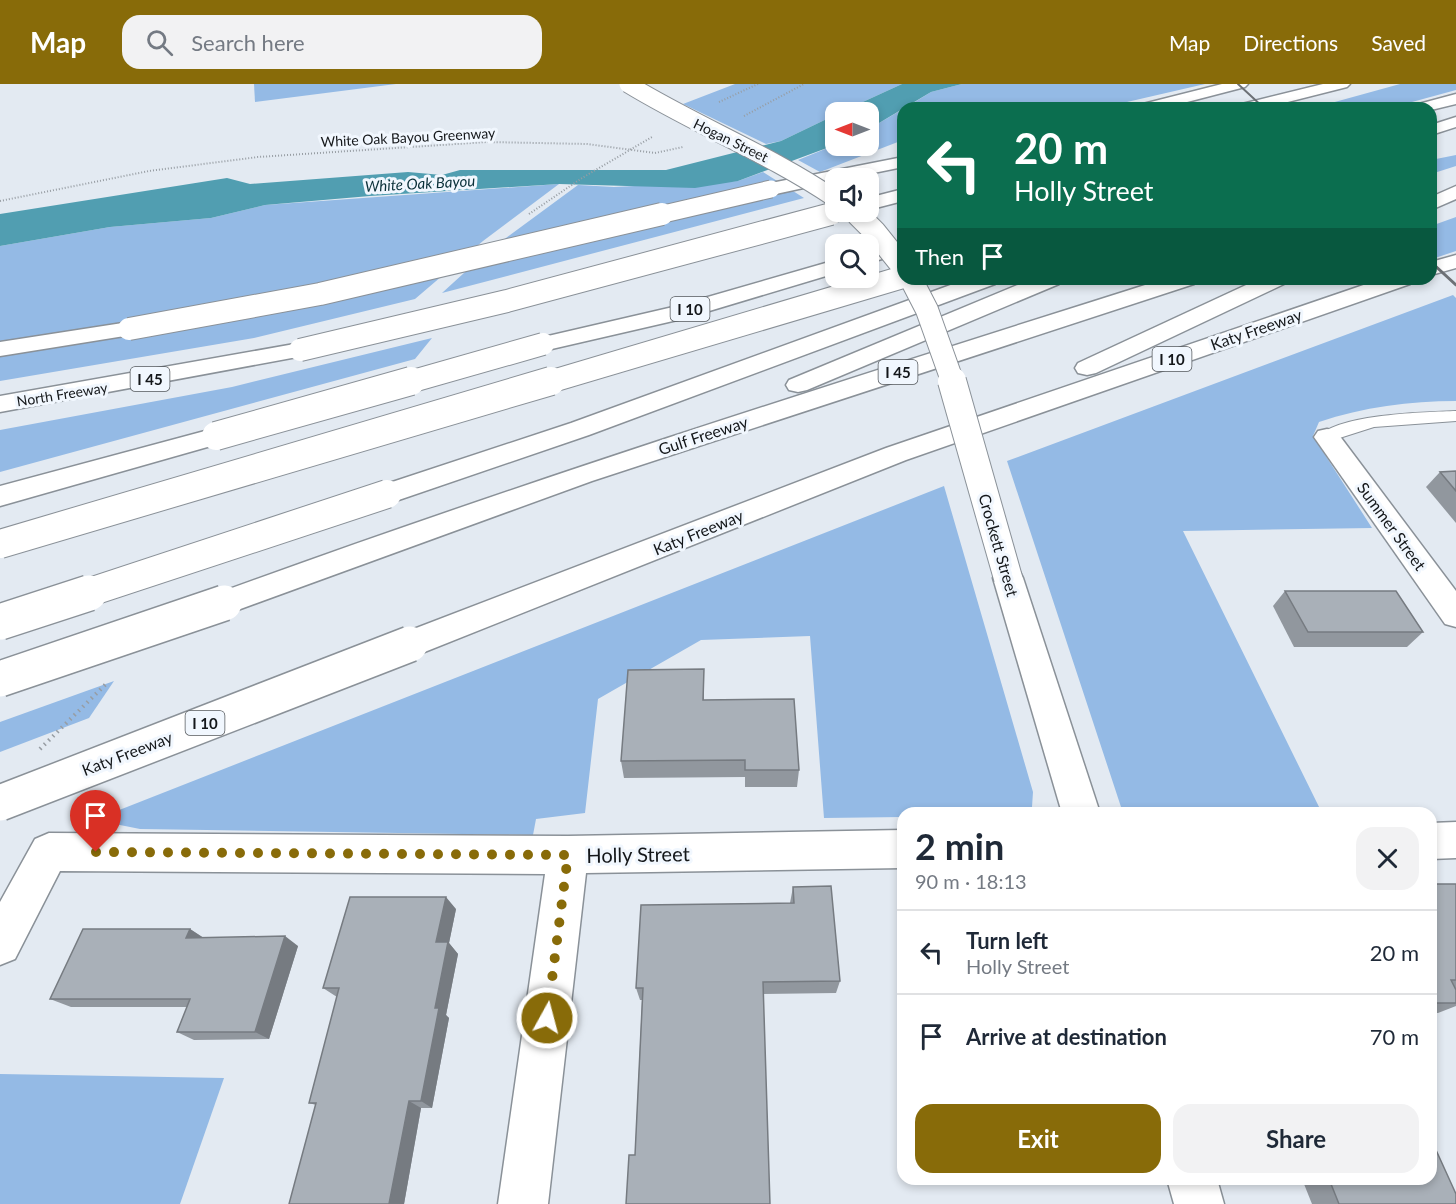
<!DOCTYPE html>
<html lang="en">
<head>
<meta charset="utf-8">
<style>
  :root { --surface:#fff; --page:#f2f2f3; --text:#1f2937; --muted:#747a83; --line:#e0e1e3; --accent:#886b09 }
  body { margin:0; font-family:Lato,sans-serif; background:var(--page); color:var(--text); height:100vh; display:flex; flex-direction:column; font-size:22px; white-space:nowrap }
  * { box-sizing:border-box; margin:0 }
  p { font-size:20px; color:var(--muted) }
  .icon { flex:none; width:33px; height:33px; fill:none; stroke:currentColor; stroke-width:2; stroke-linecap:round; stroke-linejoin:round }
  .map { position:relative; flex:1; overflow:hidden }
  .details { position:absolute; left:897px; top:723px; width:540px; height:378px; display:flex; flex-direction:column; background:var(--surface); border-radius:18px; box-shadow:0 3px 9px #0003 }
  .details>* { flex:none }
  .hud { position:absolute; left:897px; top:18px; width:540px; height:183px; border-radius:18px; box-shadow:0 3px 9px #0003; background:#0b6e4f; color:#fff; overflow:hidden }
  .needle { width:39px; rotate:270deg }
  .fabs { position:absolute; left:825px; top:18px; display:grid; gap:12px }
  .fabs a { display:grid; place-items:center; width:54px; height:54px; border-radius:12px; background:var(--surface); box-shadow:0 3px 9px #0003; font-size:30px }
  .pin { position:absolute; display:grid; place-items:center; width:51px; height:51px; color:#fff; margin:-62px -26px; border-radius:50% 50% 50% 0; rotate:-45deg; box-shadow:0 0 6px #0007 }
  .pin .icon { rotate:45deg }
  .me { position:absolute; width:66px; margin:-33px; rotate:7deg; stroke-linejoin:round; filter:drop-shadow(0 0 4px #0008) }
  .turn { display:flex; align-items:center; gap:21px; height:126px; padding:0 18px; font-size:27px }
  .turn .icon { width:78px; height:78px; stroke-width:2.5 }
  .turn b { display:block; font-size:42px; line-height:51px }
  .then { display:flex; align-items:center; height:57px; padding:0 18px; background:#0003; gap:12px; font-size:22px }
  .round { display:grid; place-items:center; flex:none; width:63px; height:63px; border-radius:18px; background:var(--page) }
  .headline { display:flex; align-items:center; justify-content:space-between; height:102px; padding:0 18px }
  h1 { font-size:36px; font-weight:700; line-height:45px }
  .primary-button { display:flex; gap:12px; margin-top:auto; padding:12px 18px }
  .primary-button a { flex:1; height:69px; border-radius:18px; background:var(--accent); color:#fff; font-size:24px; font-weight:700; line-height:69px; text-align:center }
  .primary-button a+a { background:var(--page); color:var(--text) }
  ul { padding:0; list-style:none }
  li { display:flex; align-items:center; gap:18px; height:84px; padding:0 18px; border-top:2px solid var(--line) }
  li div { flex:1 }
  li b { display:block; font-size:22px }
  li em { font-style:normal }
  header { display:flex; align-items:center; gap:36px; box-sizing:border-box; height:84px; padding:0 30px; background:var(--accent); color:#fff }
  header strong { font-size:28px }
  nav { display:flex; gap:33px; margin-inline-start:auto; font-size:21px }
  .search { width:420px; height:54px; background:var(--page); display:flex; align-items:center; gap:15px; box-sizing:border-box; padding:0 21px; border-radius:18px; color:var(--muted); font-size:22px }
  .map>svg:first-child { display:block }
  .green { fill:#94bae5 }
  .water { fill:#519eb1 }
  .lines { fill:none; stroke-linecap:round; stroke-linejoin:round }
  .lane-casing { stroke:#8a9198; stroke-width:2 }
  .street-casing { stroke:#8a9198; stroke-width:3 }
  .secondary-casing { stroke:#8a9198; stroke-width:3 }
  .highway-casing { stroke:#8a9198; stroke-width:3 }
  .path-far1 { stroke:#979da3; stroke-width:2; stroke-dasharray:1 2; stroke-linecap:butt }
  .path { stroke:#979da3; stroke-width:4; stroke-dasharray:1.5 4.5; stroke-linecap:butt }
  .lane { fill:#fff; fill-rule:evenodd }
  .street { fill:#fff; fill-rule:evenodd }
  .secondary { fill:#fff; fill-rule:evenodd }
  .highway { fill:#fff; fill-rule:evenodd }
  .rail-far1 { stroke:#6d7176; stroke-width:2 }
  .rail { stroke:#6d7176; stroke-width:3 }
  .secondary-bridge-far2-casing { stroke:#8a9198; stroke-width:19; stroke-linecap:butt }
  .secondary-bridge-far1-casing { stroke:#8a9198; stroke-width:24; stroke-linecap:butt }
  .secondary-bridge-casing { stroke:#8a9198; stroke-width:30; stroke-linecap:butt }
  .highway-bridge-far3-casing { stroke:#8a9198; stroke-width:19; stroke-linecap:butt }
  .highway-bridge-far2-casing { stroke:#8a9198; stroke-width:24; stroke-linecap:butt }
  .highway-bridge-far1-casing { stroke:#8a9198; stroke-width:30; stroke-linecap:butt }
  .highway-bridge-casing { stroke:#8a9198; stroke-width:38; stroke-linecap:butt }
  .path-bridge { stroke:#979da3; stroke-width:2; stroke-dasharray:1 2; stroke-linecap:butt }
  .secondary-bridge-far2 { stroke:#fff; stroke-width:17 }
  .secondary-bridge-far1 { stroke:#fff; stroke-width:22 }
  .secondary-bridge { stroke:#fff; stroke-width:28 }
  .highway-bridge-far3 { stroke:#fff; stroke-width:17 }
  .highway-bridge-far2 { stroke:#fff; stroke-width:22 }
  .highway-bridge-far1 { stroke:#fff; stroke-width:28 }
  .highway-bridge { stroke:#fff; stroke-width:35 }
  .wall { fill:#91979e }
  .shaded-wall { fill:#767b81 }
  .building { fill:#a9b0b8; stroke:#767b81; stroke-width:1.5 }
  .route { stroke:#886b09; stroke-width:10; stroke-dasharray:0 18 }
  .labels { text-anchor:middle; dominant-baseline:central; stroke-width:6; stroke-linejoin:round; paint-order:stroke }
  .far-street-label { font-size:14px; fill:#14171a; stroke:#f1f7fe }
  .far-water-label { font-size:15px; font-style:italic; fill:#0a3039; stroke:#f1f7fe }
  .shield { fill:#f1f7fe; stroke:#565a5e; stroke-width:1.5 }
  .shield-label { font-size:15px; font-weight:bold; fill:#14171a }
  .street-label { font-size:16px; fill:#14171a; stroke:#f1f7fe }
  .near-street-label { font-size:20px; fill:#14171a; stroke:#f1f7fe }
</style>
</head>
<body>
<header>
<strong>Map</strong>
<div class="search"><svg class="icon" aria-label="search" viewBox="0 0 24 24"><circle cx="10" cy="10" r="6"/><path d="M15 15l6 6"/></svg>Search here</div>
<nav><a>Map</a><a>Directions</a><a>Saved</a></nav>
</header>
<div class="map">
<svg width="1456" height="1120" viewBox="0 0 1456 1120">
  <rect width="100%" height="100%" fill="#e3eaf2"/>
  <!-- green -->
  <g class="green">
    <polygon points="254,0 396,0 255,18"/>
    <polygon points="735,0 902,0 841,28 836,28 835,31 781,57 766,60 683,20"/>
    <polygon points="962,0 1205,0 1101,24 905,24 931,8"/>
    <polygon points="1400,0 1456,0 1456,6 1390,24 1313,24"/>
    <polygon points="903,25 903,56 820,88 798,76 835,61 868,62 869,45"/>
    <polygon points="1456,71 1456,82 1431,90 1431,76"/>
    <polygon points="763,88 804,114 442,209 487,168 578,101 614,103 738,97"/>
    <polygon points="559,100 483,157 415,215 254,254 0,297 0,162 110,143 211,134 265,121"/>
    <polygon points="1456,133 1456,167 1435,174 1431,171 1431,142"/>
    <path d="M1453 211 1456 214V317C1410 317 1363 323 1319 338L1313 352 1372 444 1183 447 1322 729H1123L1007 377Z"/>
    <polygon points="432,254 415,275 0,388 0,346 232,303"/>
    <polygon points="944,402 1033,708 1032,723 1020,729 903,729 903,733 824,734 810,552 701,556 598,615 585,729 536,735 533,751 140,745 115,740 104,732"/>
    <polygon points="114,597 89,634 0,668 0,638"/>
    <polygon points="0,990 224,994 180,1120 0,1120"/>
  </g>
  <!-- water -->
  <g class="water">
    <polygon points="902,0 962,0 931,8 869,45 868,28 841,28"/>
    <polygon points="835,31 835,61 738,97 695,104 559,100 370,112 265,121 211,134 110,143 0,162 0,130 227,94 250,100 408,88 442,91 460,86 666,86 781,57"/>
  </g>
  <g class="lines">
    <defs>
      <path id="lane" d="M1456 327V337L1374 343 1327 358 1319 353C1336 330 1428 328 1456 327Z"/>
      <g id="street">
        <polygon points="1327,345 1336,347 1456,507 1456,543 1445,540 1314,353 1318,347"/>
        <polygon points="1456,738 1456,774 1431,775 1431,739"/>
        <polygon points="903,746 903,784 586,789 548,1120 498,1120 545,790 60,787 15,875 0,881 0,818 35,755 49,749 568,752"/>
      </g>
      <g id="secondary">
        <polygon points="1008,483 1019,486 1023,494 1100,729 1062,729 993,494 997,486"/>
        <polygon points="1167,1095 1217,1095 1224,1120 1174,1120"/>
      </g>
      <g id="highway">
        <polygon points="1222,0 1248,0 1245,3 1164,24 1137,24 1139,21"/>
        <polygon points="1323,0 1350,0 1347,3 1264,24 1236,24 1238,21"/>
        <polygon points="1456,10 1456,20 1431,26 1431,24 1413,24 1415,21"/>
        <polygon points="1456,33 1456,43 1431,51 1431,41"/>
        <polygon points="903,73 903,83 849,94 836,94 836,97 771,111 762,105 771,99"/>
        <polygon points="1456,102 1456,115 1431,126 1431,113"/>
        <polygon points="903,105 903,117 868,126 868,114"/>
        <polygon points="903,156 903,169 868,179 868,166"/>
        <polygon points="1456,171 1456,184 1431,191 1431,178"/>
        <polygon points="836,176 836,189 686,234 543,267 535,265 531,260 535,255 673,223"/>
        <polygon points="967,195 998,195 995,200 589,351 387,420 377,417 373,410 377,403 571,339"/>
        <polygon points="1032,195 1062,195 1059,200 807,306 798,308 789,306 786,301 789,296"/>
        <path d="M1164 195H1197L1194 200 592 397 235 527 224 531 213 527 208 519 213 511C527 396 845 296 1164 195Z"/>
        <polygon points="1259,195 1287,195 1284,200 1096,289 1087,291 1078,289 1075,284 1078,279"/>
        <polygon points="1381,195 1413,195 1410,200 906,376 422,569 410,573 398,569 394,560 398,551 886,364"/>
        <polygon points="129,238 137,240 141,245 137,250 0,272 0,258"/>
        <polygon points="300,259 308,261 312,266 308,271 0,328 0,312"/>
        <polygon points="216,344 225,346 229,352 225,358 0,422 0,402"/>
      </g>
    </defs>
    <!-- lane casing -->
    <use href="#lane" class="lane-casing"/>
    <!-- street casing -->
    <use href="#street" class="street-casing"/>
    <!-- secondary casing -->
    <use href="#secondary" class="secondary-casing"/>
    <!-- highway casing -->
    <use href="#highway" class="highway-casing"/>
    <!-- path-far1 -->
    <g class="path-far1">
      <polyline points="719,18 758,0"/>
      <polyline points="744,32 804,0"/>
      <polyline points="0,117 149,87 258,73 487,58 587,60 655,69 683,63"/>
    </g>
    <!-- path -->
    <polyline class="path" points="40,665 107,599"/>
    <!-- lane -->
    <use href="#lane" class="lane"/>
    <!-- street -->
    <use href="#street" class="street"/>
    <!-- secondary -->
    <use href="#secondary" class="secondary"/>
    <!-- highway -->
    <use href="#highway" class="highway"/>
    <!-- rail-far1 -->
    <polyline class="rail-far1" points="1238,0 1264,24"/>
    <!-- rail -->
    <polyline class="rail" points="1431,178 1456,201"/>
    <defs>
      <g id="secondary-bridge-far2">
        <path d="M628 0C695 41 769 70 834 114"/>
        <polyline points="854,128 858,132"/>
      </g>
      <g id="secondary-bridge-far1">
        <polyline points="857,130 875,148 903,183"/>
        <polyline points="911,195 927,226 953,299"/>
      </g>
      <polyline id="secondary-bridge" points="952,297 1008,494"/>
      <g id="highway-bridge-far3">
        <polyline points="655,132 771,105"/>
        <polyline points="825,132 840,128"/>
      </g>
      <g id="highway-bridge-far2">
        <polyline points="129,245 320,210 662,130"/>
        <polyline points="300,266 507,217 831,130"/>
        <polyline points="406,299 543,260"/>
        <polyline points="546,299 903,193"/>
      </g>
      <g id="highway-bridge-far1">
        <polyline points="216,352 411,297"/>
        <polyline points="0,460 551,297"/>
        <polyline points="84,510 387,410"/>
      </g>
      <g id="highway-bridge">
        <polyline points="0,538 89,509"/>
        <polyline points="0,595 224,519"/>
        <polyline points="0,719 410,560"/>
      </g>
    </defs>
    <!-- secondary-bridge-far2 casing -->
    <use href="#secondary-bridge-far2" class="secondary-bridge-far2-casing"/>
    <!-- secondary-bridge-far1 casing -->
    <use href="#secondary-bridge-far1" class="secondary-bridge-far1-casing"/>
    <!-- secondary-bridge casing -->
    <use href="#secondary-bridge" class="secondary-bridge-casing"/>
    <!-- highway-bridge-far3 casing -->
    <use href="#highway-bridge-far3" class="highway-bridge-far3-casing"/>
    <!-- highway-bridge-far2 casing -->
    <use href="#highway-bridge-far2" class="highway-bridge-far2-casing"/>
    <!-- highway-bridge-far1 casing -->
    <use href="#highway-bridge-far1" class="highway-bridge-far1-casing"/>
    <!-- highway-bridge casing -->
    <use href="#highway-bridge" class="highway-bridge-casing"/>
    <!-- path-bridge -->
    <polyline class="path-bridge" points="529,130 582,94 652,53"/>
    <!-- secondary-bridge-far2 -->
    <use href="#secondary-bridge-far2" class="secondary-bridge-far2"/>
    <!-- secondary-bridge-far1 -->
    <use href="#secondary-bridge-far1" class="secondary-bridge-far1"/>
    <!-- secondary-bridge -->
    <use href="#secondary-bridge" class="secondary-bridge"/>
    <!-- highway-bridge-far3 -->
    <use href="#highway-bridge-far3" class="highway-bridge-far3"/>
    <!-- highway-bridge-far2 -->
    <use href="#highway-bridge-far2" class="highway-bridge-far2"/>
    <!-- highway-bridge-far1 -->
    <use href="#highway-bridge-far1" class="highway-bridge-far1"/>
    <!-- highway-bridge -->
    <use href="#highway-bridge" class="highway-bridge"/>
  </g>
  <!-- wall -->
  <g class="wall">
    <polygon points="1456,387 1456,439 1426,403 1440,388"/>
    <polygon points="1285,507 1423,548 1407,563 1294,563 1273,522"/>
    <polygon points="704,585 704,616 799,686 797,703 745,703 745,693 624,694 621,677"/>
    <polygon points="1431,800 1456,800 1456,922 1438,929 1431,929"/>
    <polygon points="793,803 840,897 836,909 763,910 635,1071 642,916 640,916 636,904 790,819"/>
    <polygon points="903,804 903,843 899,814"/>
    <polygon points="456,825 449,859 458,870 446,931 449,934 432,1024 421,1024 404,1120 289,1120 316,1021 309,1019 337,913 323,904"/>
    <polygon points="190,845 204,854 298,862 269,955 194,956 177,948 187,923 71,923 50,915"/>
    <polygon points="1302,1095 1431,1095 1456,1120 1312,1120"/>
  </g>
  <!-- shaded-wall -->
  <g class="shaded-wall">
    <polygon points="446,813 456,825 449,859 458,870 446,931 449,934 432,1024 421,1017 435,924 436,858"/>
    <polygon points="190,845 205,855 186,854"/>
    <polygon points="285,852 298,862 269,955 255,948"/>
    <polygon points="409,1017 421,1024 404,1120 389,1120"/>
  </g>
  <!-- building -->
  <g class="building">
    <polygon points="1456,387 1456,407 1440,388"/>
    <polygon points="1285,507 1396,507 1423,548 1308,548"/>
    <polygon points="704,585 703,616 794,615 799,686 745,686 745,676 621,677 628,586"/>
    <polygon points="1431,800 1456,800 1456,896 1451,896 1456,906 1456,919 1431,919"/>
    <polygon points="831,802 840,897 763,898 770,1120 626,1120 629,1071 635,1071 643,904 636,904 641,821 794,819 793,803"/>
    <polygon points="350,813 446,813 436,858 448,858 435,924 439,924 421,1017 409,1017 389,1120 289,1120 316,1019 309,1019 339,904 323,904"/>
    <polygon points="83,845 190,845 186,854 285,852 255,948 177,948 190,915 50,915"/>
    <polygon points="1431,1055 1456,1110 1456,1120 1339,1120 1329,1095 1431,1095"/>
  </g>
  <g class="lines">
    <!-- route -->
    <polyline class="route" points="96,768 568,771 547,934"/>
  </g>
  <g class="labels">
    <!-- far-street labels -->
    <g class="far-street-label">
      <text transform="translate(408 53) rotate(-3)">White Oak Bayou Greenway</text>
      <text transform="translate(731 56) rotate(26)">Hogan Street</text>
      <text transform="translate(62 310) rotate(-9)">North Freeway</text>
    </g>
    <!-- far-water labels -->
    <g class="far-water-label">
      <text transform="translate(420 99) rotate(-3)">White Oak Bayou</text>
    </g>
    <!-- shield labels -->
    <g class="shield">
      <rect x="670.5" y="213" width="39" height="24" rx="4.5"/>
      <rect x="1152.5" y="263" width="39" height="24" rx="4.5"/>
      <rect x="878.5" y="276" width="39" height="24" rx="4.5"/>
      <rect x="130.5" y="283" width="39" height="24" rx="4.5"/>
      <rect x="185.5" y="627" width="39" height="24" rx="4.5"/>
    </g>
    <g class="shield-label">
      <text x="690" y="225">I 10</text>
      <text x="1172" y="275">I 10</text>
      <text x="898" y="288">I 45</text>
      <text x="150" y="295">I 45</text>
      <text x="205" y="639">I 10</text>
    </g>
    <!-- street labels -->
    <g class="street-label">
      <text transform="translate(1256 245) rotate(-19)">Katy Freeway</text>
      <text transform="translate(703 351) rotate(-18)">Gulf Freeway</text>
      <text transform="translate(1392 442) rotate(54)">Summer Street</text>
      <text transform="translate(698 448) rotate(-22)">Katy Freeway</text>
      <text transform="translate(999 461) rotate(74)">Crockett Street</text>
      <text transform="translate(127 669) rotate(-21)">Katy Freeway</text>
    </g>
    <!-- near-street labels -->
    <g class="near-street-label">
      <text transform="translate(638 770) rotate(-1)">Holly Street</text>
    </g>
  </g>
</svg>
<div class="fabs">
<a><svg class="needle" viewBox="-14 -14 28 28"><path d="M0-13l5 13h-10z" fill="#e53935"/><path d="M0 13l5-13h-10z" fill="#747a83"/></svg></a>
<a><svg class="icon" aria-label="sound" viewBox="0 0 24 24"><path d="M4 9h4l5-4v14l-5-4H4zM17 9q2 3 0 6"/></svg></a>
<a><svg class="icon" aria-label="search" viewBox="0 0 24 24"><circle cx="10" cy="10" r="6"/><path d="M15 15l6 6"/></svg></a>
</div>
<div class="pin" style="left:96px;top:768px;background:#d93025"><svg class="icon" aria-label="arrive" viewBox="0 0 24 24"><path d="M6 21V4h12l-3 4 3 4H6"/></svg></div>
<svg class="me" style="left:547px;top:934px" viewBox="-20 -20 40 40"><circle r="17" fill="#886b09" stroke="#fff" stroke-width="3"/><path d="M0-11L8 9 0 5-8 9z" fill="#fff"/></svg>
<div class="hud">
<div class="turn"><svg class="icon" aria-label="left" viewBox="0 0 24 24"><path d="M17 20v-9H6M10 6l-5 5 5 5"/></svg><div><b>20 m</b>Holly Street</div></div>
<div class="then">Then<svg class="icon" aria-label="arrive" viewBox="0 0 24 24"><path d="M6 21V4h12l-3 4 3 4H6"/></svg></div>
</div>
<section class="details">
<div class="headline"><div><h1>2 min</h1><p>90 m · 18:13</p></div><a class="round"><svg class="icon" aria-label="close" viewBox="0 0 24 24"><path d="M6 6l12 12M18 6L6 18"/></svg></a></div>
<ul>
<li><svg class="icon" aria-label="left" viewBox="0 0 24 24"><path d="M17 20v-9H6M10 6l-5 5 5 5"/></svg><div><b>Turn left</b><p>Holly Street</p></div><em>20 m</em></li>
<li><svg class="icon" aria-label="arrive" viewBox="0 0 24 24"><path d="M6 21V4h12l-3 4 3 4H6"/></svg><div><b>Arrive at destination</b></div><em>70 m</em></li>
</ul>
<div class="primary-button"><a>Exit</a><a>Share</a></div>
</section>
</div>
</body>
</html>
